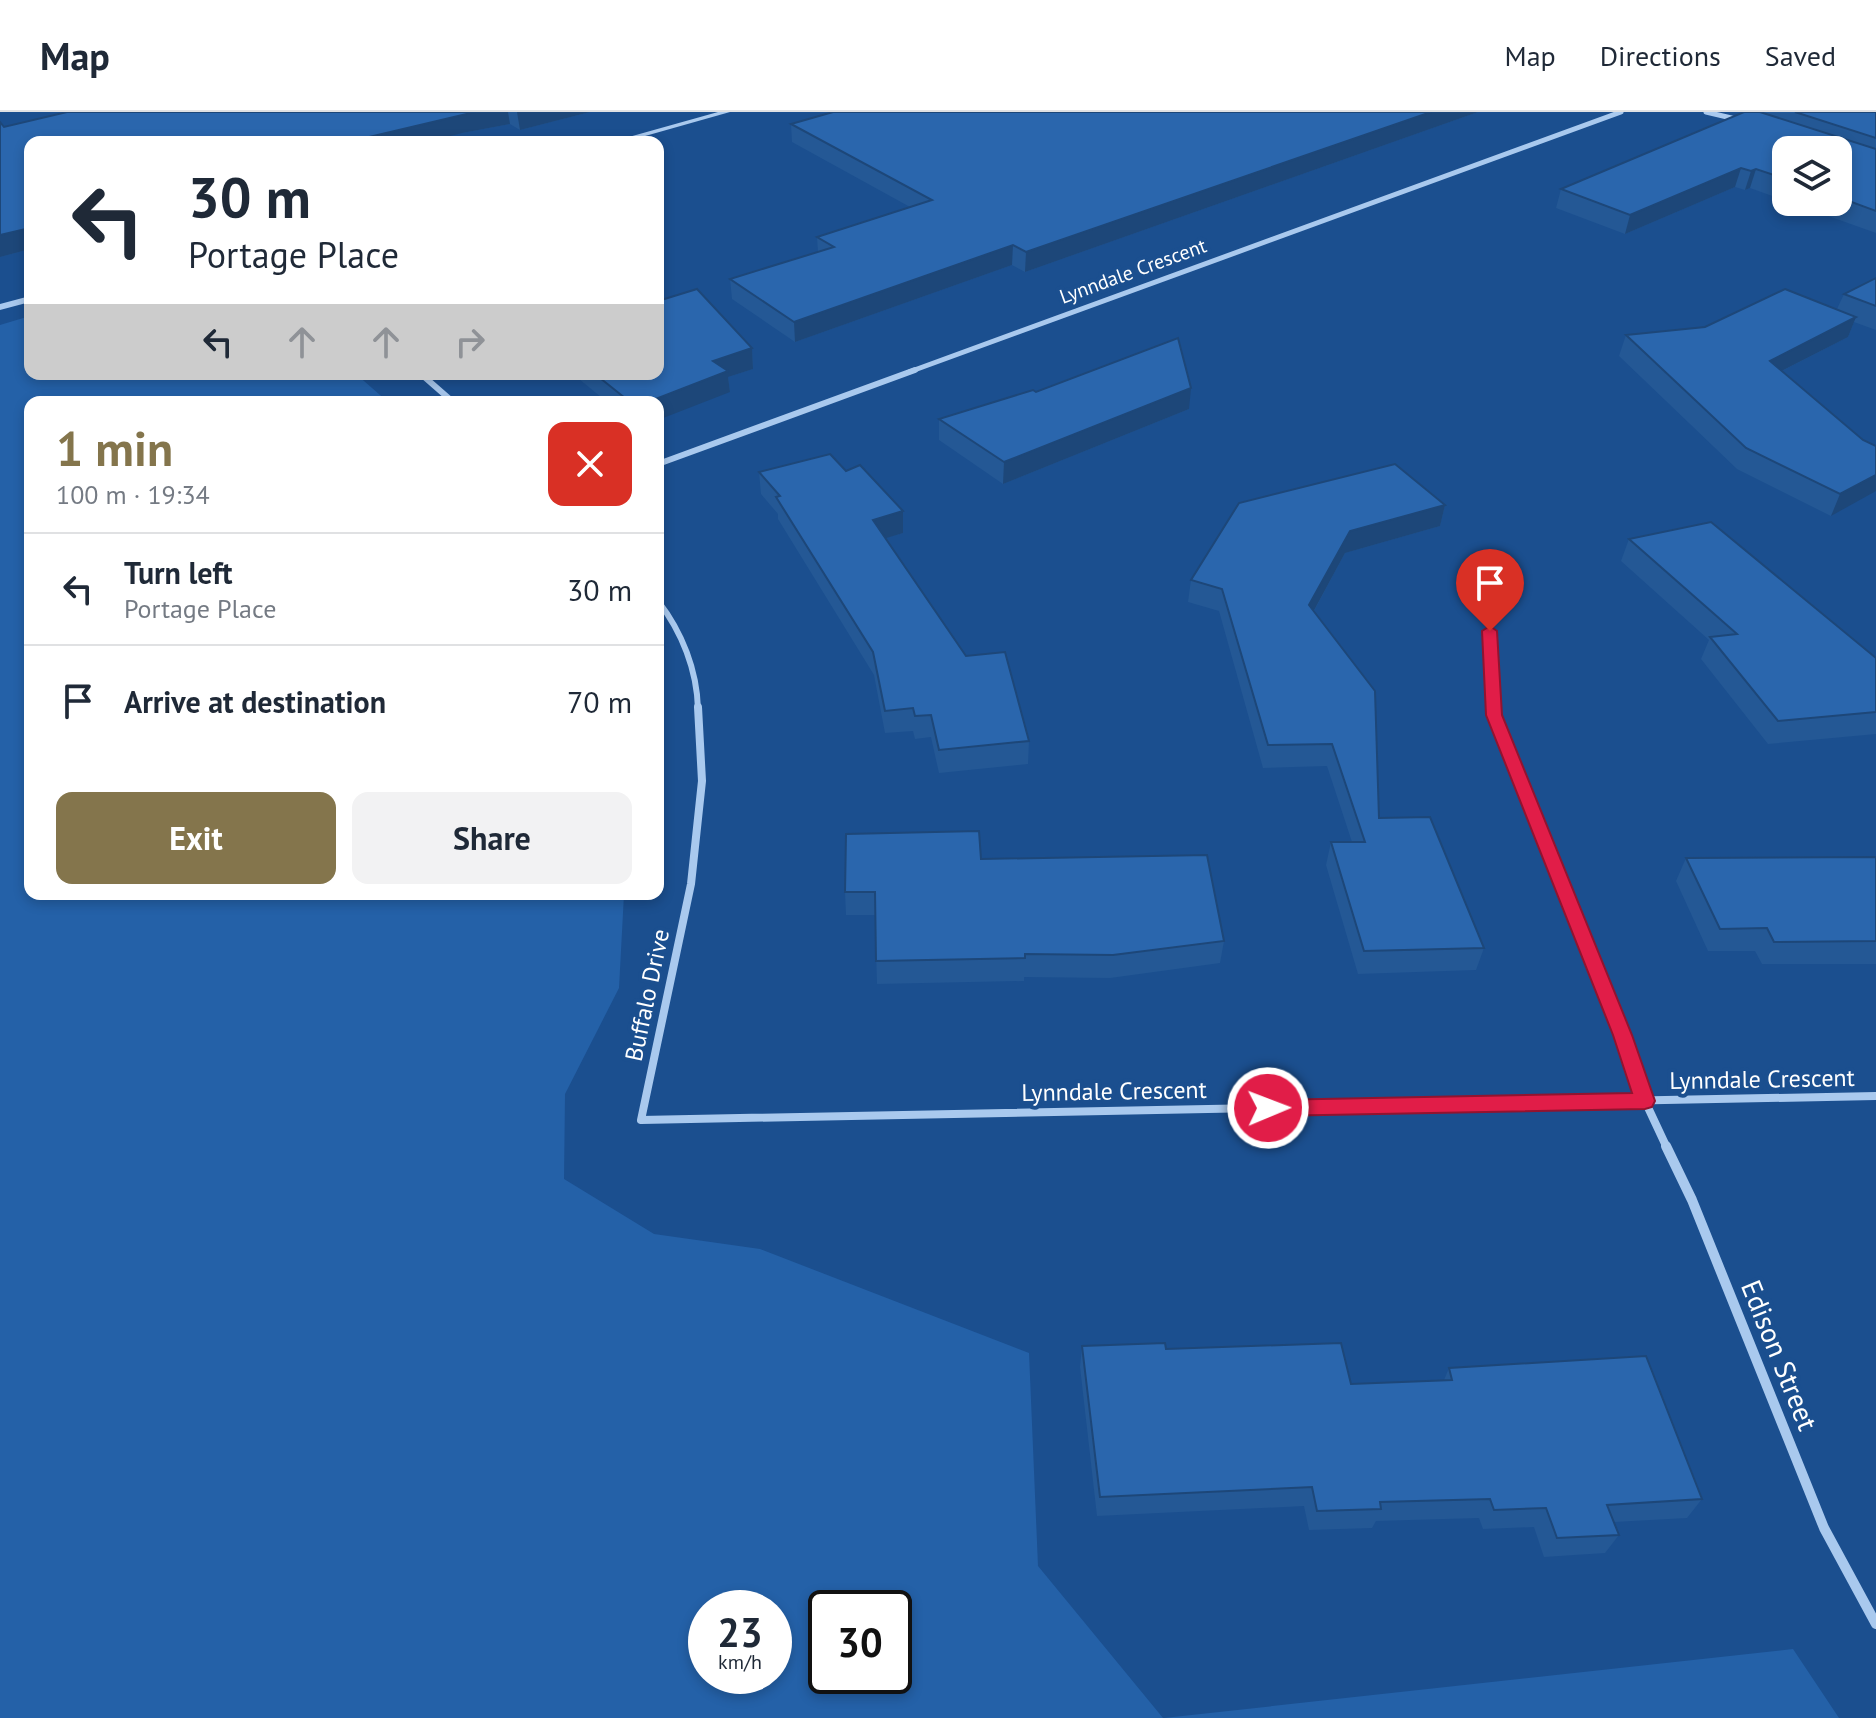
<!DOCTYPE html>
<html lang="en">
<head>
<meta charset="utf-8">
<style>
  :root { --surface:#fff; --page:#f2f2f3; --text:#1f2937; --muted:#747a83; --line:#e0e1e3; --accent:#84754c }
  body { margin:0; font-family:"PT Sans",sans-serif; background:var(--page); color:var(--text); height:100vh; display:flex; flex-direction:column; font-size:30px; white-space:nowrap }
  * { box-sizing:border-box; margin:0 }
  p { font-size:26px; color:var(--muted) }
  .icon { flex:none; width:44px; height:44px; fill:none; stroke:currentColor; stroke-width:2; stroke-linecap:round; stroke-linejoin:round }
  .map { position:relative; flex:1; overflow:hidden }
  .panel { position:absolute; left:24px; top:284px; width:640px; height:504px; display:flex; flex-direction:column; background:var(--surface); border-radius:16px; box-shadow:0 4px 12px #0003 }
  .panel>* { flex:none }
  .banner { position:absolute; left:24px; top:24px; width:640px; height:244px; border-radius:16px; box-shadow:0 4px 12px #0003; background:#fff; color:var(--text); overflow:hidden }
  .tools { position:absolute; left:1772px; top:24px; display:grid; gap:16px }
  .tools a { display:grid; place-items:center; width:80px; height:80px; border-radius:16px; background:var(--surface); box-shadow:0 4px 12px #0003; font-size:40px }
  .speed { position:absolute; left:688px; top:1478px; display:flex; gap:16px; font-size:40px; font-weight:700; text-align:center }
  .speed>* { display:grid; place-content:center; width:104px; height:104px; border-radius:50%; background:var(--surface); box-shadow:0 4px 12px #0003; line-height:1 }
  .speed small { font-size:20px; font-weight:400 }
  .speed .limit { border:4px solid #111; border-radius:12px; background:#fff; color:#111 }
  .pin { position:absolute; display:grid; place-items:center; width:68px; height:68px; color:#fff; margin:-82px -34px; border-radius:50% 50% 50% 0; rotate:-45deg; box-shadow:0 0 8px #0007 }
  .pin .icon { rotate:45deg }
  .me { position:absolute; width:88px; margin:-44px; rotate:89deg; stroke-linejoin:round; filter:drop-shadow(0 0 6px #0008) }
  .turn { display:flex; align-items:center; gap:28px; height:168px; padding:0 32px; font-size:36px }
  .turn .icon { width:104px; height:104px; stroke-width:2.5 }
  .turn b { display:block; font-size:56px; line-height:68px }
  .lanes { display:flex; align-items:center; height:76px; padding:0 32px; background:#0003; justify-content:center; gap:40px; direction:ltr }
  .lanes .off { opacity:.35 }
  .round { display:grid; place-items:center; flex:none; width:84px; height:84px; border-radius:16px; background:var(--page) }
  .overview { display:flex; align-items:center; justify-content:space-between; height:136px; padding:0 32px }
  h1 { font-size:48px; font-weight:700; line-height:60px; color:var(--accent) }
  .button { display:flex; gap:16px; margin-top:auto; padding:16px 32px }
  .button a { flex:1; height:92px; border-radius:16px; background:var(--accent); color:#fff; font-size:32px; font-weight:700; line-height:92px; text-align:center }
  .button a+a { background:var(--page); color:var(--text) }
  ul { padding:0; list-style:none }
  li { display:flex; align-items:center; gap:24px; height:112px; padding:0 32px; border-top:2px solid var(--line) }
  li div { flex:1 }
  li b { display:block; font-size:30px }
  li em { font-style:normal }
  header { display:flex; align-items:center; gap:48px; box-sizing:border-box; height:112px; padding:0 40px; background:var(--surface); border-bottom:2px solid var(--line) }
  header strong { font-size:38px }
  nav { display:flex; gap:44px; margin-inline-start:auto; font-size:28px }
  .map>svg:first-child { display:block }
  .green { fill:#2461a8; fill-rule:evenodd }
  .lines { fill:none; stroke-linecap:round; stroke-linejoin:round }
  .minor-far3 { stroke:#a9c9ee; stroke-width:5 }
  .minor-far2 { stroke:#a9c9ee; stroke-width:6 }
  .minor-far1 { stroke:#a9c9ee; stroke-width:8 }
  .minor { stroke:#a9c9ee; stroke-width:10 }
  .tertiary { fill:#a9c9ee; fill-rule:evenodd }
  .wall { fill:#245895 }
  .shaded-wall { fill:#1d4779 }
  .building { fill:#2a66ad; stroke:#1d4779; stroke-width:2 }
  .route { fill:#e11d48; stroke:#92132f; stroke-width:2 }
  .labels { text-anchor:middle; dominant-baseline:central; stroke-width:8; stroke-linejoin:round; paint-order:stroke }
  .far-street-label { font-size:20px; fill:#fff; stroke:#1b4f8f }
  .street-label { font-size:24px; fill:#fff; stroke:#1b4f8f }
  .near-street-label { font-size:28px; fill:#fff; stroke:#1b4f8f }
</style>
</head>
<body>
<header>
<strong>Map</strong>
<nav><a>Map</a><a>Directions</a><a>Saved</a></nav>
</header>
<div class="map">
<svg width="1876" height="1606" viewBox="0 0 1876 1606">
  <rect width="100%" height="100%" fill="#1b4f8f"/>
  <!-- green -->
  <g class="green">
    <path d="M30 204V262H356L388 290H30V782H624L619 876 565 982 564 1067 654 1122 760 1137 1029 1241 1038 1454 1163 1606H0V213ZM706 1496H774V1564H706ZM826 1496H894V1564H826Z"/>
    <polygon points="1793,1537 1839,1606 1164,1606"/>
  </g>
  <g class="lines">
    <!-- minor-far3 -->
    <g class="minor-far3">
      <polyline points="1706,0 1740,8"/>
      <polyline points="909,260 1621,0"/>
    </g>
    <!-- minor-far2 -->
    <g class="minor-far2">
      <polyline points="421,262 453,290"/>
      <polyline points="658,352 915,258"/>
      <path d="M658 489C682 520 697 558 698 597"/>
      <polyline points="1490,519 1494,597"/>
    </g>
    <!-- minor-far1 -->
    <g class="minor-far1">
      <polyline points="698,595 702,669 691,772 641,1008 1876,984"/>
      <polyline points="1494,595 1494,603 1623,923 1645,989 1667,1036"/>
    </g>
    <!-- minor -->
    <polyline class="minor" points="1666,1034 1692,1088 1824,1416 1876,1512"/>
    <!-- tertiary -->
    <g class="tertiary">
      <polygon points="718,0 730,0 624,30 611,30"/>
      <polygon points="30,184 30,190 0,198 0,192"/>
    </g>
  </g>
  <!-- wall -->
  <g class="wall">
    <polygon points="67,0 590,0 520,18 510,12 462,21 30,30 30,137 0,145 4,15"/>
    <polygon points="1478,0 1025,160 1012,153 795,230 732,187 730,167 818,140 817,125 910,95 792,30 791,12"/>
    <polygon points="1763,0 1876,0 1876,121 1789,90 1838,90 1838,38 1786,38 1786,89 1750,76 1745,78 1735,75 1625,122 1556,96 1561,77"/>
    <polygon points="1876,166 1876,218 1854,210 1848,225 1782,259 1863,328 1876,334 1831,404 1737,357 1619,244 1626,223 1705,215 1837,197 1844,182"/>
    <polygon points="752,236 753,257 728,265 730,280 658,290 607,290 573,262 658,262"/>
    <polygon points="1036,280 1189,297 1003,372 939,328 939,307"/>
    <polygon points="759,360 903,421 885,426 966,544 1029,629 1028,652 939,661 931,625 915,627 913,619 885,621 874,563 778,407 778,402 761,382"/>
    <polygon points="1445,393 1440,414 1345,441 1314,499 1379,706 1484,836 1476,858 1358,862 1326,753 1331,730 1352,730 1327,654 1263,656 1219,499 1188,490 1191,468"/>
    <polygon points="1629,427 1876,546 1876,622 1768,632 1701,547 1709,528 1621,449"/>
    <polygon points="1876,745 1876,852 1762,852 1755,839 1708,839 1676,769 1686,746"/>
    <polygon points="981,747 1224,829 1220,851 1110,866 1024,865 1024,869 877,872 875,803 846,803 845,780"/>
    <polygon points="1082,1234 1166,1237 1351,1272 1444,1268 1449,1256 1702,1387 1687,1406 1614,1410 1619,1423 1605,1441 1544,1445 1534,1415 1483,1417 1479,1406 1376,1409 1372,1416 1309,1418 1304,1394 1097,1404 1080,1255"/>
  </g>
  <!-- shaded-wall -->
  <g class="shaded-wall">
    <polygon points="475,0 508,0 510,12 462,21 427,30 348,30"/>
    <polygon points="517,0 590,0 520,18"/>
    <polygon points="1431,0 1478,0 1025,160 1026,140"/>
    <polygon points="1741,56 1735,75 1625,122 1630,103"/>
    <polygon points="1756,57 1750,76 1745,78 1751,59"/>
    <polygon points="30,116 30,137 0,145 0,123"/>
    <polygon points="1013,133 1012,153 795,230 794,210"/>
    <polygon points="1856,205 1848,225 1762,269 1770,249"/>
    <polygon points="752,236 753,257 728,265 730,280 658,308 658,290 648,290 713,249"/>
    <polygon points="1191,276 1189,297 1003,372 1004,350"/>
    <polygon points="1876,363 1876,379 1831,404 1840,382"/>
    <polygon points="1445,393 1440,414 1345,441 1305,515 1309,493 1350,419"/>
    <polygon points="903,399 903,421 873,430 873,408"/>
  </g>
  <!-- building -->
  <g class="building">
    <polygon points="67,0 475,0 348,30 30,30 30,116 0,123 0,10 4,15"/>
    <polygon points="833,0 1431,0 1026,140 1013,133 794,210 730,167 834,135 817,125 932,88 791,12"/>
    <polygon points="1744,0 1760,0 1876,37 1876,99 1838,85 1838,38 1786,38 1786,67 1756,57 1751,59 1741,56 1630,103 1561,77"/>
    <polygon points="1795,0 1876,0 1876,26"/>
    <polygon points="1876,166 1876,194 1844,182"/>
    <polygon points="697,177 752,236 713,249 728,259 648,290 630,290 595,262 658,262 658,189"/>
    <polygon points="1785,177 1856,205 1770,249 1863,328 1876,334 1876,363 1840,382 1746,336 1626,223 1705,215"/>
    <polygon points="1178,226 1191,276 1004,350 939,307 1033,278 1036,280"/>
    <polygon points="830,342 846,359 860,353 903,399 873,408 966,544 1005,540 1029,629 939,638 931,603 915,604 913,596 885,599 873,540 776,385 780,384 759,360"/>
    <polygon points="1395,352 1445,393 1350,419 1309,493 1375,579 1379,706 1430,705 1484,836 1364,839 1331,730 1365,730 1332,632 1268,633 1222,477 1191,468 1239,391"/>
    <polygon points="1711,410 1876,546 1876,600 1778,609 1710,525 1737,522 1629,427"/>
    <polygon points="979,719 981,747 1207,743 1224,829 1113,843 1025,842 1025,846 876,849 875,780 845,780 846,722"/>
    <polygon points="1876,745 1876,829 1774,830 1767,816 1720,817 1686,746"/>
    <polygon points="1165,1231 1166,1237 1341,1231 1351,1272 1452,1268 1449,1256 1646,1244 1702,1387 1607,1393 1619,1423 1557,1426 1546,1396 1494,1398 1490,1387 1380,1390 1381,1397 1317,1399 1312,1375 1100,1385 1082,1234"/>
  </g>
  <!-- route -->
  <polygon class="route" points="1490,514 1497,519 1502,603 1632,923 1655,989 1652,995 1645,997 1268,1004 1261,1002 1258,996 1261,990 1268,988 1632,981 1613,923 1486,603 1482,519"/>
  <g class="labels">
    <!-- far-street labels -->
    <g class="far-street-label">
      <text transform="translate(1133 159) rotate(-20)">Lynndale Crescent</text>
    </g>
    <!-- street labels -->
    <g class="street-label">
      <text transform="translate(647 883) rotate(-78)">Buffalo Drive</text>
      <text transform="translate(1762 967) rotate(-1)">Lynndale Crescent</text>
      <text transform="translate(1114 979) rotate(-1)">Lynndale Crescent</text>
    </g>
    <!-- near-street labels -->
    <g class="near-street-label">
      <text transform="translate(1780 1243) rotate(68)">Edison Street</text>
    </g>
  </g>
</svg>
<div class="tools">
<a><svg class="icon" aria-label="layers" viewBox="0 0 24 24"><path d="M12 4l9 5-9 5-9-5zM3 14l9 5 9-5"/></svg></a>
</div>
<div class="speed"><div>23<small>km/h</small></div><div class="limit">30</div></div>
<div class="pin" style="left:1490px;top:519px;background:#d93025"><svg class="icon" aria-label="arrive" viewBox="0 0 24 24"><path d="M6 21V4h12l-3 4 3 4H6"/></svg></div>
<svg class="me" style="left:1268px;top:996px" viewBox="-20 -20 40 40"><circle r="17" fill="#e11d48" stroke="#fff" stroke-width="3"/><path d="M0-11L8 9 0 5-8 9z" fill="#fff"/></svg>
<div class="banner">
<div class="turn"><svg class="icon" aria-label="left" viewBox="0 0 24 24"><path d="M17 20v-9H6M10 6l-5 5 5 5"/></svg><div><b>30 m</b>Portage Place</div></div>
<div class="lanes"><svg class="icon" aria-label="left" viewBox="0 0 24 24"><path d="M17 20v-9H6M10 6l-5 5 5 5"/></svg><svg class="icon off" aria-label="ahead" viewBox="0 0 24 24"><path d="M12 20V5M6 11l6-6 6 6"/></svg><svg class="icon off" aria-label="ahead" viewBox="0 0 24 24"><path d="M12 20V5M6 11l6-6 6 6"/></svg><svg class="icon off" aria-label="right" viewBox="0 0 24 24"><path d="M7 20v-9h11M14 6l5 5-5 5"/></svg></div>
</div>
<section class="panel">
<div class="overview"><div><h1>1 min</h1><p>100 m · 19:34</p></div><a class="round" style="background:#d93025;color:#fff"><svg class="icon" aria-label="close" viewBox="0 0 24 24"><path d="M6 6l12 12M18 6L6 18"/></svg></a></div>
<ul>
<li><svg class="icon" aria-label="left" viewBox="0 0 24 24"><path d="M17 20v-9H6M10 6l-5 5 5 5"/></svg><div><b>Turn left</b><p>Portage Place</p></div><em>30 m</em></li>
<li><svg class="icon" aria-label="arrive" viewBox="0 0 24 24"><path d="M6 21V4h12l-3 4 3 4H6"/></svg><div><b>Arrive at destination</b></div><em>70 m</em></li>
</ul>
<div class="button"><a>Exit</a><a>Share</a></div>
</section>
</div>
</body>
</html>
